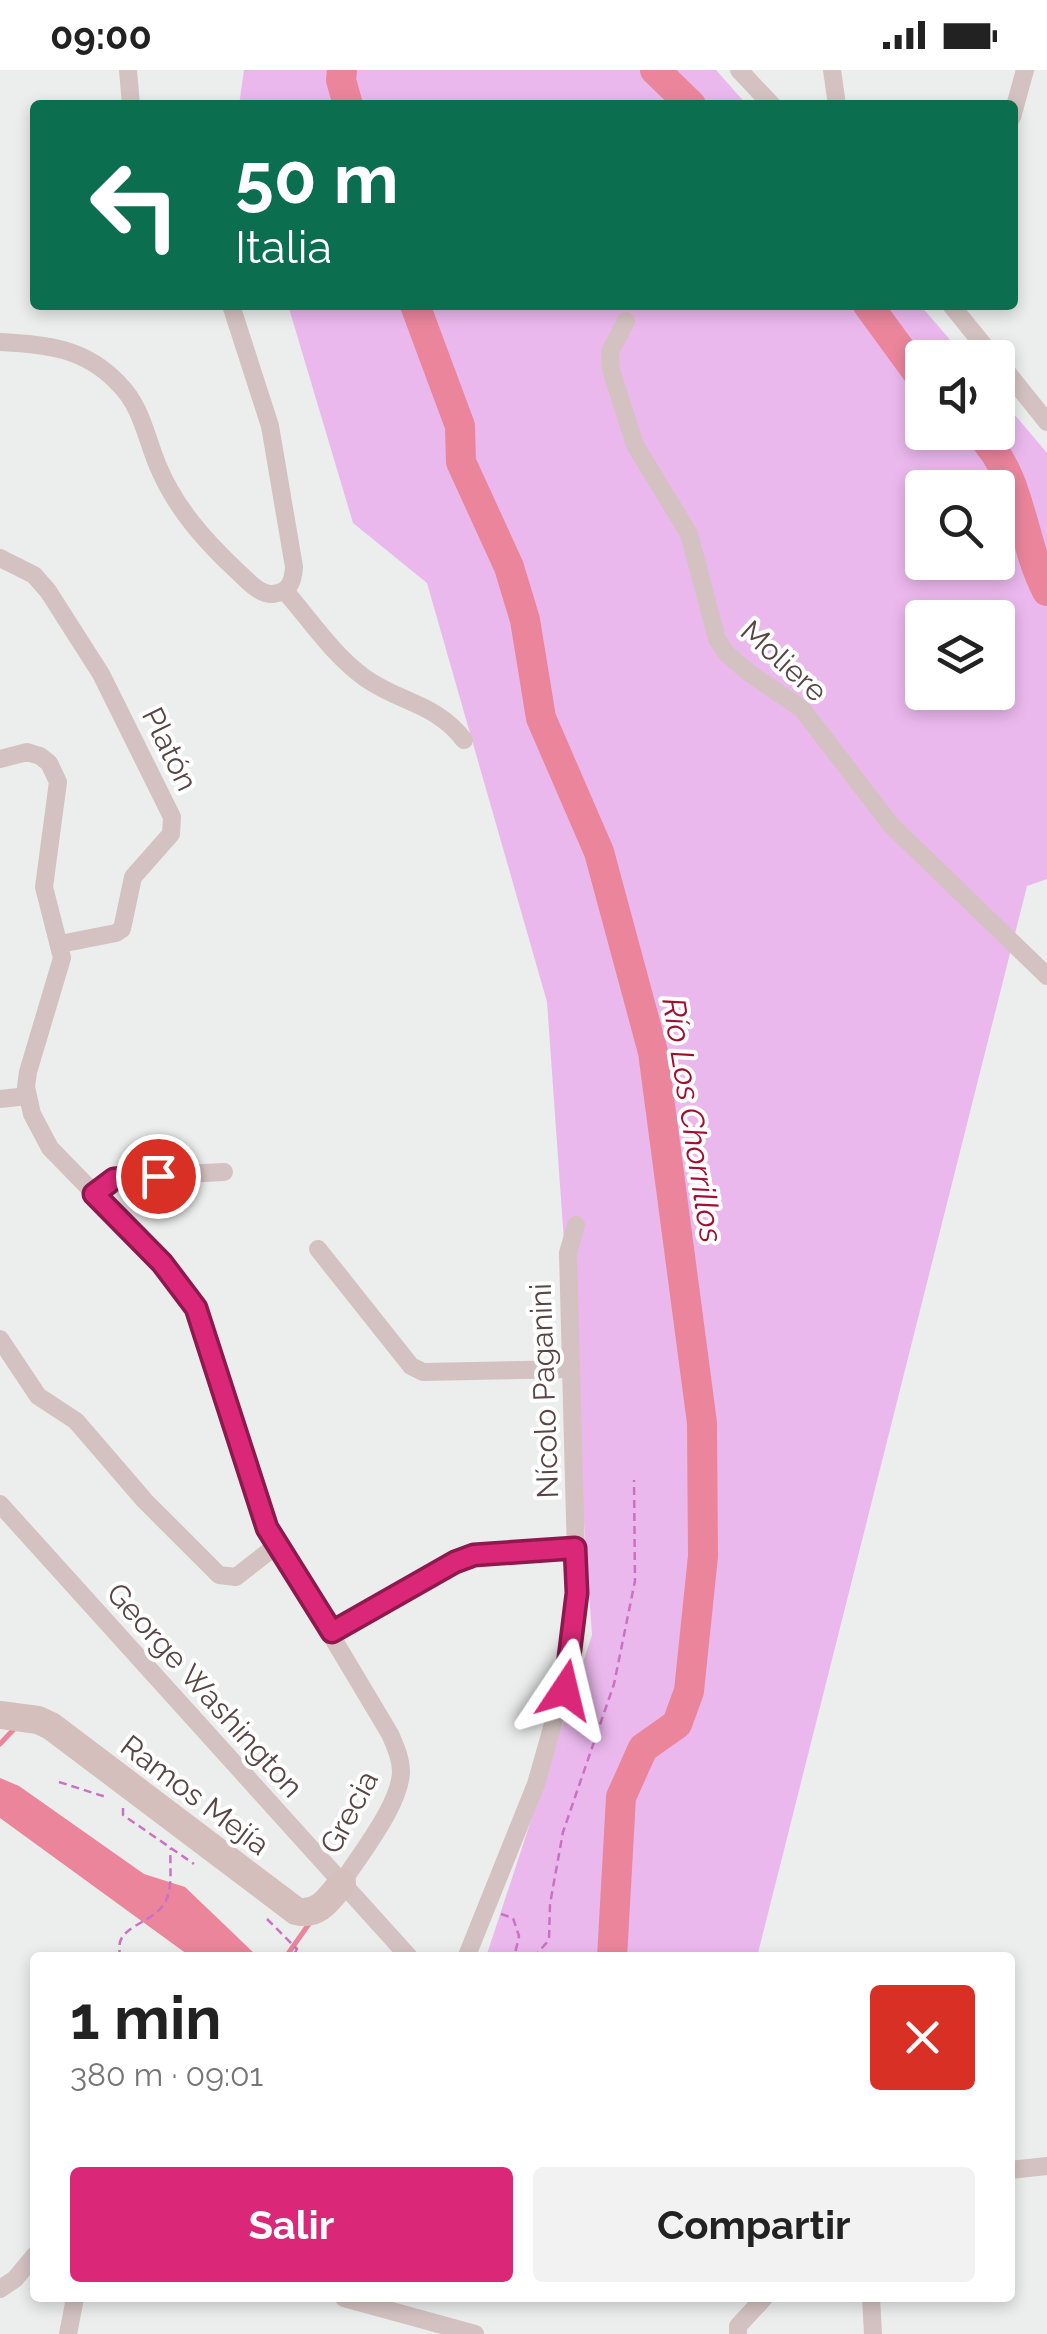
<!DOCTYPE html>
<html lang="es">
<head>
<meta charset="utf-8">
<style>
  :root { --surface:#fff; --page:#f2f2f2; --text:#222; --muted:#767676; --accent:#db2777 }
  body { margin:0; font-family:Raleway,sans-serif; background:var(--page); color:var(--text); height:100vh; display:flex; flex-direction:column; font-size:38px; white-space:nowrap }
  * { box-sizing:border-box; margin:0 }
  p { font-size:32px; color:var(--muted) }
  .icon { flex:none; width:55px; height:55px; fill:none; stroke:currentColor; stroke-width:2; stroke-linecap:round; stroke-linejoin:round }
  .map { position:relative; flex:1; overflow:hidden }
  .sheet { position:absolute; left:30px; top:1882px; width:985px; height:350px; display:flex; flex-direction:column; background:var(--surface); border-radius:10px; box-shadow:0 5px 15px #0003 }
  .sheet>* { flex:none }
  .top-card { position:absolute; left:30px; top:30px; width:988px; height:210px; border-radius:10px; box-shadow:0 5px 15px #0003; background:#0b6e4f; color:#fff; overflow:hidden }
  .fabs { position:absolute; left:905px; top:270px; display:grid; gap:20px }
  .fabs a { display:grid; place-items:center; width:110px; height:110px; border-radius:10px; background:var(--surface); box-shadow:0 5px 15px #0003; font-size:50px }
  .pin { position:absolute; display:grid; place-items:center; width:85px; height:85px; color:#fff; margin:-42px; border:5px solid #fff; border-radius:50%; box-shadow:0 2px 10px #0007 }
  .me { position:absolute; width:110px; margin:-55px; rotate:10deg; stroke-linejoin:round; filter:drop-shadow(0 0 8px #0008) }
  .turn { display:flex; align-items:center; gap:35px; height:210px; padding:0 40px; font-size:45px }
  .turn .icon { width:130px; height:130px; stroke-width:2.5 }
  .turn b { display:block; font-size:70px; line-height:85px }
  .round { display:grid; place-items:center; flex:none; width:105px; height:105px; border-radius:10px; background:var(--page) }
  .summary { display:flex; align-items:center; justify-content:space-between; height:170px; padding:0 40px }
  h1 { font-size:60px; font-weight:700; line-height:75px }
  .button { display:flex; gap:20px; margin-top:auto; padding:20px 40px }
  .button a { flex:1; height:115px; border-radius:10px; background:var(--accent); color:#fff; font-size:40px; font-weight:700; line-height:115px; text-align:center }
  .button a+a { background:var(--page); color:var(--text) }
  .status { display:flex; justify-content:space-between; align-items:center; height:70px; padding:0 50px; background:var(--surface); direction:ltr }
  .status svg { height:28px; fill:currentColor }
  .map>svg:first-child { display:block }
  .green { fill:#ebb8ed; fill-rule:evenodd }
  .water { fill:#ea859c }
  .lines { fill:none; stroke-linecap:round; stroke-linejoin:round }
  .stream { stroke:#ea859c; stroke-width:5 }
  .river { stroke:#ea859c; stroke-width:30 }
  .path { stroke:#cb71c4; stroke-width:2.5; stroke-dasharray:8 5; stroke-linecap:butt }
  .street { stroke:#d3c2c1; stroke-width:18 }
  .secondary { stroke:#d5bfbd; stroke-width:28 }
  .route-casing { stroke:#8e194d; stroke-width:25 }
  .route { stroke:#db2777; stroke-width:18 }
  .labels { text-anchor:middle; dominant-baseline:central; stroke-width:8; stroke-linejoin:round; paint-order:stroke }
  .street-label { font-size:30px; fill:#584544; stroke:#fff }
  .water-label { font-size:32px; font-style:italic; fill:#a30d2e; stroke:#fff }
</style>
</head>
<body>
<div class="status"><b>09:00</b><svg viewBox="0 0 49 12"><path d="M0 12V9h3v3zM5 12V6h3v6zM10 12V3h3v9zM15 12V0h3v12zM26 1h20v11H26zM47 4h2v5h-2z"/></svg></div>
<div class="map">
<svg width="1047" height="2264" viewBox="0 0 1047 2264">
  <rect width="100%" height="100%" fill="#ebeeed"/>
  <!-- green -->
  <g class="green">
    <polygon points="244,0 716,0 747,35 239,35"/>
    <path d="M288 235H920L965 287 922 288V362H998V325L1047 383V809L1027 816 757 1887H486L592 1565 547 932 427 513 353 453ZM922 418H998V492H922ZM922 548H998V622H922Z"/>
  </g>
  <!-- water -->
  <g class="water">
    <polygon points="0,1708 19,1716 144,1804 185,1817 258,1887 191,1887 0,1748"/>
    <polygon points="608,1764 632,1767 626,1887 602,1887"/>
  </g>
  <g class="lines">
    <!-- stream -->
    <g class="stream">
      <polyline points="0,1674 15,1658"/>
      <polyline points="285,1888 311,1851"/>
    </g>
    <!-- river -->
    <g class="river">
      <polyline points="342,0 341,10 348,35"/>
      <polyline points="655,0 691,35"/>
      <polyline points="415,235 460,356 461,392 509,497 525,550 541,648 599,782 653,982 702,1353 703,1486 689,1621 677,1654 643,1678 621,1727 612,1888"/>
      <polyline points="868,235 922,309"/>
      <path d="M978 362C1023 406 1020 469 1047 521"/>
    </g>
    <!-- path -->
    <g class="path">
      <polyline points="59,1712 106,1727"/>
      <polyline points="123,1738 123,1745 194,1794"/>
      <polyline points="501,1844 513,1848 519,1866 514,1888"/>
      <polyline points="267,1849 297,1879 292,1888"/>
      <path d="M119 1888C120 1882 119 1877 120 1872 126 1853 159 1851 167 1828 173 1812 169 1794 171 1778"/>
      <polyline points="533,1888 549,1870 550,1834 563,1762 614,1614 635,1511 634,1410"/>
    </g>
    <!-- street -->
    <g class="street">
      <polyline points="128,0 131,35"/>
      <polyline points="739,0 772,35"/>
      <polyline points="832,0 837,35"/>
      <polyline points="1012,47 1025,0"/>
      <polyline points="951,235 994,288"/>
      <polyline points="626,251 610,282 611,300 635,375 689,464 717,569 726,583 749,603 802,639 891,755 1047,906"/>
      <path d="M0 272C47 275 84 277 119 314 142 337 146 368 158 396 175 437 204 470 236 500 246 509 259 525 273 524 290 522 293 511 294 497L270 356 231 235"/>
      <polyline points="998,291 1047,352"/>
      <polyline points="0,488 34,505 48,521 101,604 172,747 171,764 133,807 122,859 116,863 60,874"/>
      <path d="M285 521C310 550 333 585 365 608 400 633 436 633 464 670"/>
      <path d="M0 689 27 682 40 686 49 693 58 712 44 817 62 888 28 1002 26 1017 32 1044 50 1078 162 1193 196 1238 267 1458 390 1664C395 1676 401 1688 401 1702 400 1735 360 1784 342 1813"/>
      <polyline points="0,1029 27,1026"/>
      <polyline points="94,1123 115,1109 125,1107 224,1102"/>
      <polyline points="318,1179 411,1296 423,1302 571,1299"/>
      <polyline points="0,1269 38,1326 76,1351 145,1431 219,1505 236,1507 277,1475"/>
      <polyline points="0,1434 410,1888"/>
      <polyline points="332,1562 455,1492 474,1485 575,1478"/>
      <polyline points="466,1888 536,1714 571,1591 577,1523 568,1183 576,1155"/>
      <polyline points="1010,2100 1047,2096"/>
      <polyline points="0,2219 15,2209 35,2185"/>
      <polyline points="344,2228 475,2264"/>
      <polyline points="871,2228 873,2264"/>
      <polyline points="68,2264 75,2228"/>
      <polyline points="738,2264 738,2256 764,2228"/>
    </g>
    <!-- secondary -->
    <path class="secondary" d="M0 1645 38 1650 51 1656 296 1841C318 1847 330 1828 342 1813"/>
  </g>
  <g class="lines">
    <defs>
      <polyline id="route" points="158,1106 114,1109 94,1124 162,1193 196,1238 267,1458 332,1562 455,1492 474,1485 575,1478 577,1523 565,1620"/>
    </defs>
    <!-- route casing -->
    <use href="#route" class="route-casing"/>
    <!-- route -->
    <use href="#route" class="route"/>
  </g>
  <g class="labels">
    <!-- street labels -->
    <g class="street-label">
      <text transform="translate(784 591) rotate(42)">Moliere</text>
      <text transform="translate(170 679) rotate(64)">Platón</text>
      <text transform="translate(544 1321) rotate(-92)">Nícolo Paganini</text>
      <text transform="translate(205 1620) rotate(48)">George Washington</text>
      <text transform="translate(195 1725) rotate(37)">Ramos Mejía</text>
      <text transform="translate(349 1742) rotate(-62)">Grecia</text>
    </g>
    <!-- water labels -->
    <g class="water-label">
      <text transform="translate(693 1050) rotate(81)">Río Los Chorrillos</text>
    </g>
  </g>
</svg>
<div class="fabs">
<a><svg class="icon" aria-label="sound" viewBox="0 0 24 24"><path d="M4 9h4l5-4v14l-5-4H4zM17 9q2 3 0 6"/></svg></a>
<a><svg class="icon" aria-label="search" viewBox="0 0 24 24"><circle cx="10" cy="10" r="6"/><path d="M15 15l6 6"/></svg></a>
<a><svg class="icon" aria-label="layers" viewBox="0 0 24 24"><path d="M12 4l9 5-9 5-9-5zM3 14l9 5 9-5"/></svg></a>
</div>
<div class="pin" style="left:158px;top:1106px;background:#d93025"><svg class="icon" aria-label="arrive" viewBox="0 0 24 24"><path d="M6 21V4h12l-3 4 3 4H6"/></svg></div>
<svg class="me" style="left:565px;top:1620px" viewBox="-20 -20 40 40"><path d="M0-17L14 15 0 8-14 15z" fill="#db2777" stroke="#fff" stroke-width="4"/></svg>
<div class="top-card">
<div class="turn"><svg class="icon" aria-label="left" viewBox="0 0 24 24"><path d="M17 20v-9H6M10 6l-5 5 5 5"/></svg><div><b>50 m</b>Italia</div></div>
</div>
<section class="sheet">
<div class="summary"><div><h1>1 min</h1><p>380 m · 09:01</p></div><a class="round" style="background:#d93025;color:#fff"><svg class="icon" aria-label="close" viewBox="0 0 24 24"><path d="M6 6l12 12M18 6L6 18"/></svg></a></div>
<div class="button"><a>Salir</a><a>Compartir</a></div>
</section>
</div>
</body>
</html>
